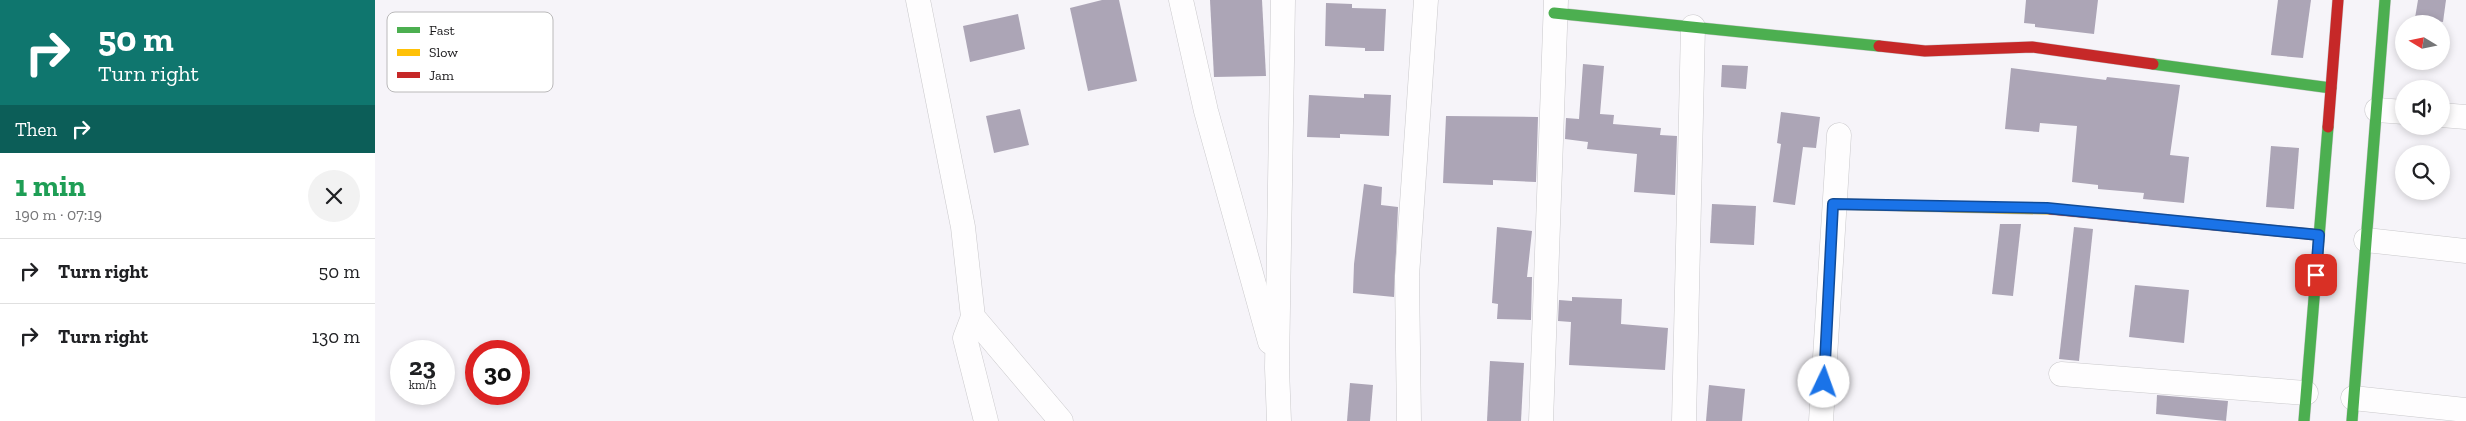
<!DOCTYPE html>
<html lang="en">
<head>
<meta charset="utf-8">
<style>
  :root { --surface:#fff; --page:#f2f2f2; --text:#202124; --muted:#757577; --line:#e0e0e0 }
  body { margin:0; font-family:"Zilla Slab",serif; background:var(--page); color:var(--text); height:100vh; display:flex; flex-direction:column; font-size:19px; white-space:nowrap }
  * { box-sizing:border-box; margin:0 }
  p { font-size:16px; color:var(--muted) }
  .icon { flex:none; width:28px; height:28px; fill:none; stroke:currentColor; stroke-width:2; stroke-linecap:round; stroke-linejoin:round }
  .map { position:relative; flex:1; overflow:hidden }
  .details { display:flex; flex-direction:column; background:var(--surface); width:375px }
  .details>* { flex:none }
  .guide { background:#0f766e; color:#fff; overflow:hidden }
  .needle { width:32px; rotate:280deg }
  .controls { position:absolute; left:2020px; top:15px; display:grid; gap:10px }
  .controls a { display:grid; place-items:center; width:55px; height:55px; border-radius:50%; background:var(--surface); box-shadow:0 2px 8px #0003; font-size:25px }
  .speed { position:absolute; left:15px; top:340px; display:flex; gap:10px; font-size:25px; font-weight:700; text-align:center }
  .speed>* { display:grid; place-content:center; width:65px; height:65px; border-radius:50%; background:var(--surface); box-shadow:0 2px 8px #0003; line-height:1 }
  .speed small { font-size:12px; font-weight:400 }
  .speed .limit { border:8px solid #d22; background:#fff; color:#111 }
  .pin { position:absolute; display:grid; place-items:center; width:42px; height:42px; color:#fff; margin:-21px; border-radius:10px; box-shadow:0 2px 8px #0006 }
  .me { position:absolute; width:55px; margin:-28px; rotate:3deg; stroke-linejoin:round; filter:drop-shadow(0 0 4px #0008) }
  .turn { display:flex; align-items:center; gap:18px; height:105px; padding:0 15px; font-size:22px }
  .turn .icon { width:65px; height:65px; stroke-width:2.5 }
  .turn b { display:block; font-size:35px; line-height:42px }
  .then { display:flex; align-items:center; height:48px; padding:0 15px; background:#0003; gap:10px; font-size:19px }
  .round { display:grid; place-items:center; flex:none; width:52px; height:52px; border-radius:26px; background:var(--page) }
  .overview { display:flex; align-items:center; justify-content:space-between; height:85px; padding:0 15px }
  h1 { font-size:30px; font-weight:700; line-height:38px; color:#1e9e55 }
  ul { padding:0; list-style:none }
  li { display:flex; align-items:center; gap:15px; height:65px; padding:0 15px; border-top:1px solid var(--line) }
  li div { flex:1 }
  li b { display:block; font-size:19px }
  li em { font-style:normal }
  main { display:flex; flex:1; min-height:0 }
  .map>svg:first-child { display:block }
  .building { fill:#aca5b6 }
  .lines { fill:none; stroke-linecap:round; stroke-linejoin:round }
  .street-casing { stroke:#cac9cc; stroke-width:25 }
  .fast-casing { stroke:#cac9cc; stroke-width:12 }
  .slow-casing { stroke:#cac9cc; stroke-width:12 }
  .jam-casing { stroke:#cac9cc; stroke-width:12 }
  .street { stroke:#fefdfe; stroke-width:24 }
  .fast { stroke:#4caf50; stroke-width:11 }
  .slow { stroke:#ffc107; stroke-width:11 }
  .jam { stroke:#c62828; stroke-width:11 }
  .route-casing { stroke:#114b97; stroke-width:12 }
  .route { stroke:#1a73e8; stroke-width:9 }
  .key { fill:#fff; stroke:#bab9ba; stroke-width:1 }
  .key-label { font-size:14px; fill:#181719 }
</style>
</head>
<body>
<main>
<section class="details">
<div class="guide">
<div class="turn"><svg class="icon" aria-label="right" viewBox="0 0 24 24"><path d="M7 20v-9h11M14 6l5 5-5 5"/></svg><div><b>50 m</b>Turn right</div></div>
<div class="then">Then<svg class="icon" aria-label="right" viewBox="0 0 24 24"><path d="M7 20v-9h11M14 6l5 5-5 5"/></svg></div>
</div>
<div class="overview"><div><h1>1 min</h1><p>190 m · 07:19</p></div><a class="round"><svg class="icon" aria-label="close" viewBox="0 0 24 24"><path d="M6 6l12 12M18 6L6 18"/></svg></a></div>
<ul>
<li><svg class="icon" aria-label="right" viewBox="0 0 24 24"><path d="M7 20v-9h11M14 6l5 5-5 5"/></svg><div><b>Turn right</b></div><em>50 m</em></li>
<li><svg class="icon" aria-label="right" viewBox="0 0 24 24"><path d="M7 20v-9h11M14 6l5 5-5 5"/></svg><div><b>Turn right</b></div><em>130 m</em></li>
</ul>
</section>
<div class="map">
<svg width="2091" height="421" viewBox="0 0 2091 421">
  <rect width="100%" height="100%" fill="#f6f4f9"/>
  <!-- building -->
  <g class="building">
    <polygon points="727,0 744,0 762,81 713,91 695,8"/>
    <polygon points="835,0 887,0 891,76 839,77"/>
    <polygon points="1651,0 1723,0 1719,34 1660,27 1660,24 1649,23"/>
    <polygon points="1903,0 1936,0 1928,58 1896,55"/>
    <polygon points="2043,0 2071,0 2068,22 2040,18"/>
    <polygon points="951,3 977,4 977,8 1011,9 1009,51 990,51 990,48 950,46"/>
    <polygon points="643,14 650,49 595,62 588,26"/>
    <polygon points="1208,64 1229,66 1225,114 1239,115 1238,124 1286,128 1285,135 1302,136 1300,195 1259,192 1262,154 1212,149 1213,142 1190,139 1191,118 1204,119"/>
    <polygon points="1347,65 1373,66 1371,89 1346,87"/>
    <polygon points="1636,68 1731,80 1732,77 1805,85 1795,155 1814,157 1809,203 1768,199 1769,193 1723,189 1723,185 1697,182 1702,126 1665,123 1664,132 1630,129"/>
    <polygon points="989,94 1016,95 1014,136 965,134 965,138 932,137 934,95 989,98"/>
    <polygon points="645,109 654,145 619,153 611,116"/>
    <polygon points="1406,112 1445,117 1441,148 1428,147 1420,205 1398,202 1406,144 1402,143"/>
    <polygon points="1071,116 1163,117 1161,182 1118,180 1118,185 1068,183"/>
    <polygon points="1896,146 1924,148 1919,209 1891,207"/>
    <polygon points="989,184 1007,187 1006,205 1023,207 1019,297 978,293 979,264"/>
    <polygon points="1337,204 1381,206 1379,245 1335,243"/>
    <polygon points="1625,224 1646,224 1638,296 1617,294"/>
    <polygon points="1122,227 1157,231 1152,277 1157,277 1156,320 1122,319 1123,304 1117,303"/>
    <polygon points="1699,227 1718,229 1704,361 1684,359"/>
    <polygon points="1760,285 1814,290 1809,343 1754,337"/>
    <polygon points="1197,297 1247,299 1246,324 1293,328 1290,370 1194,365 1196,322 1183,321 1184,300 1197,301"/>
    <polygon points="1115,361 1149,363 1146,421 1112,421"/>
    <polygon points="975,383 998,385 995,421 972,421"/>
    <polygon points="1334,385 1370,389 1367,421 1331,421"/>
    <polygon points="1782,395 1853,401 1851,421 1781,414"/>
  </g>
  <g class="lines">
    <defs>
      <g id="street">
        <polyline points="543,0 588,227 598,317 686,421"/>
        <polyline points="806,0 831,111 895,342"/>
        <polyline points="2002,110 2029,112"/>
        <polyline points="2066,115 2091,117"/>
        <polyline points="1991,240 2091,251"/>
        <polyline points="598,317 590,338 611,421"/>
        <polyline points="1686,374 1931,393"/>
        <polyline points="1978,398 2091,410"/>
        <polyline points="904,421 902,368 908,0"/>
        <polyline points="1034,421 1032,276 1051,0"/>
        <polyline points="1166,421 1181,0"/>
        <polyline points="1309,421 1318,27"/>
        <polyline points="1446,421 1464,135"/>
      </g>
      <g id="fast">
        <polyline points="1179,13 1504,46"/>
        <polyline points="1778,64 1956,88"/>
        <polyline points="1929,421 1953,127"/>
        <polyline points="1977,421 2010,0"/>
      </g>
      <polyline id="slow" points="1458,204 1675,209"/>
      <g id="jam">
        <polyline points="1504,46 1550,51 1657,47 1778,64"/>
        <polyline points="1953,127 1963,0"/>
        <polyline points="1675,209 1944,235"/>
      </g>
    </defs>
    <!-- street casing -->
    <use href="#street" class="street-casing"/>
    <!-- fast casing -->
    <use href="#fast" class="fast-casing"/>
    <!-- slow casing -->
    <use href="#slow" class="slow-casing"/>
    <!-- jam casing -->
    <use href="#jam" class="jam-casing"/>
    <!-- street -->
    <use href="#street" class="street"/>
    <!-- fast -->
    <use href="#fast" class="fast"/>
    <!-- slow -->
    <use href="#slow" class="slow"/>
    <!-- jam -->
    <use href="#jam" class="jam"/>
  </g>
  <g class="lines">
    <defs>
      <polyline id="route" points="1449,382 1458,204 1672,208 1944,235 1941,275"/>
    </defs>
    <!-- route casing -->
    <use href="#route" class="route-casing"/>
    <!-- route -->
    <use href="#route" class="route"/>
  </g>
  <!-- legend -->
  <rect x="12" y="12" width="166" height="80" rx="8" class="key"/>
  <rect x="22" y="27" width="23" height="6" fill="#4caf50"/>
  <rect x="22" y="49" width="23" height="7" fill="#ffc107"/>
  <rect x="22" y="72" width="23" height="6" fill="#c62828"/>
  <g class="key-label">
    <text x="54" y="35">Fast</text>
    <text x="54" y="57">Slow</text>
    <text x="54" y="80">Jam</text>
  </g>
</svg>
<div class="controls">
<a><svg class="needle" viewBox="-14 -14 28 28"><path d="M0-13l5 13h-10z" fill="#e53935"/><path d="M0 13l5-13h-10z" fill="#757577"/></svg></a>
<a><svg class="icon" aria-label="sound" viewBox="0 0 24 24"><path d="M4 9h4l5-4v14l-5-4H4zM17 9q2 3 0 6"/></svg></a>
<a><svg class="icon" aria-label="search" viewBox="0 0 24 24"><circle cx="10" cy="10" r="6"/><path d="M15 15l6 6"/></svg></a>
</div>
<div class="speed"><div>23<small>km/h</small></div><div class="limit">30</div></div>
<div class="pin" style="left:1941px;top:275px;background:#d93025"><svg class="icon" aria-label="arrive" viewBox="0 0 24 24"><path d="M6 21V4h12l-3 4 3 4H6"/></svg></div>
<svg class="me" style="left:1449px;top:382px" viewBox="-20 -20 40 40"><circle r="19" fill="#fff"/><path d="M0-13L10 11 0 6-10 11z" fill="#1a73e8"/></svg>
</div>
</main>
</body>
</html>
